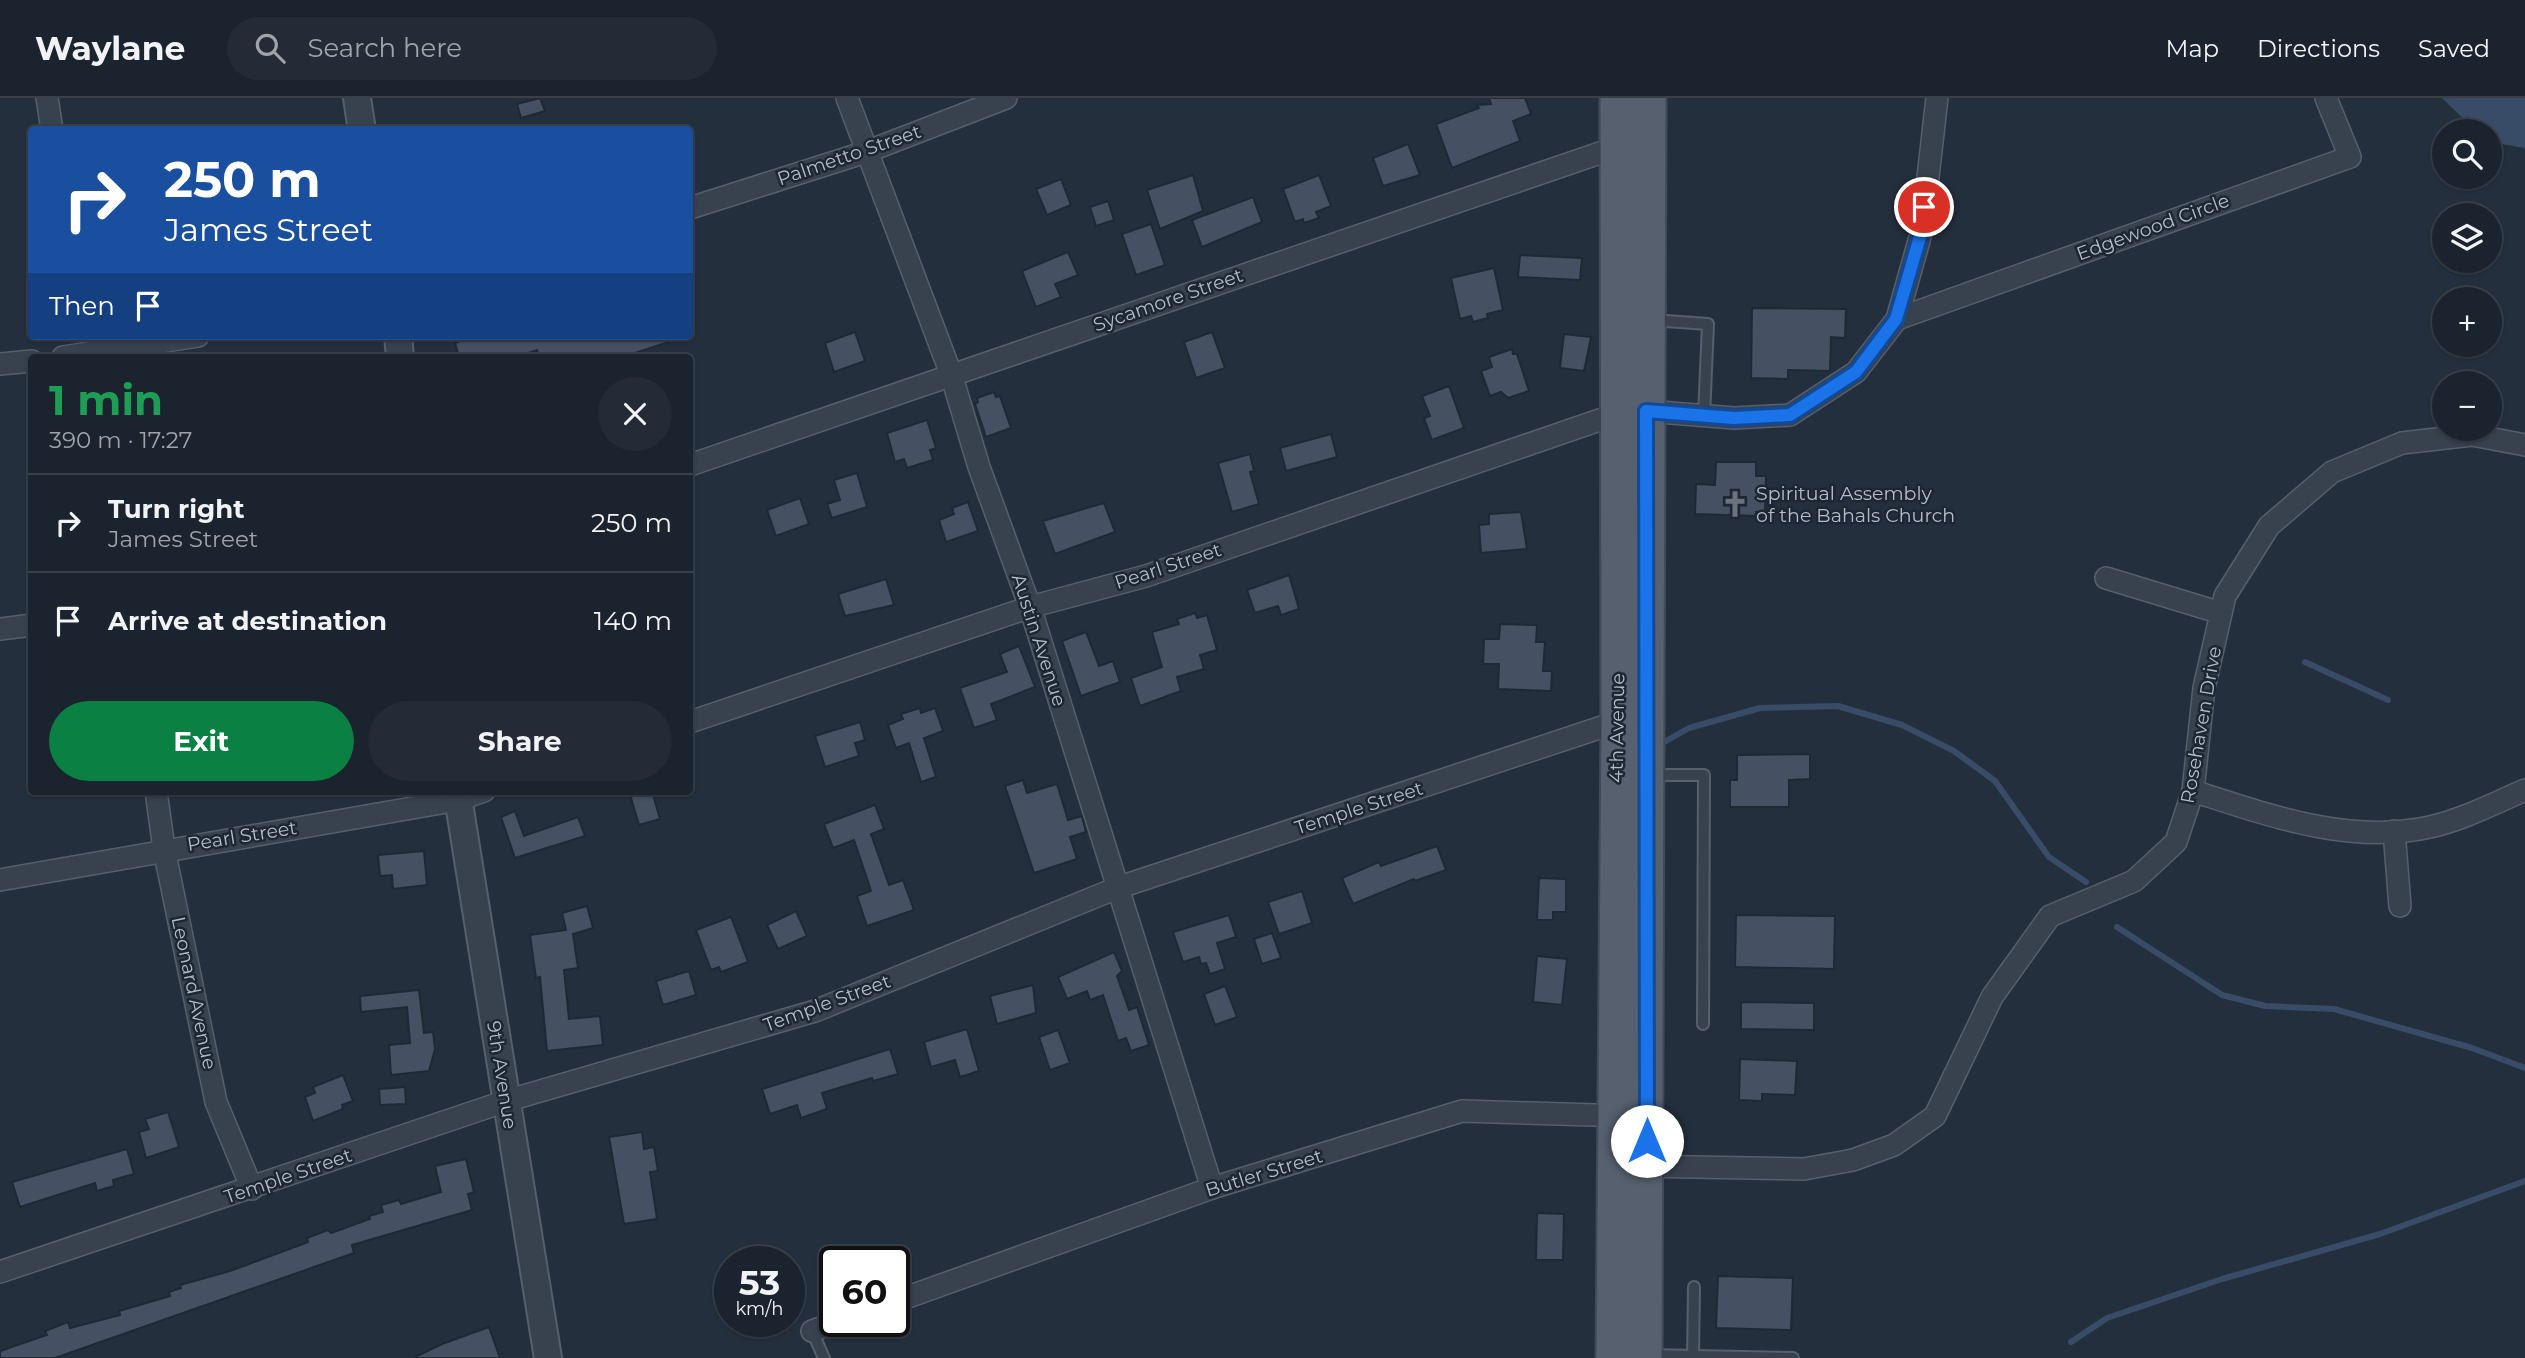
<!DOCTYPE html>
<html lang="en">
<head>
<meta charset="utf-8">
<style>
  :root { --surface:#1b232e; --page:#242b36; --text:#f1f3f6; --muted:#a0a4aa; --line:#39404a; --accent:#0b8043 }
  body { margin:0; font-family:Montserrat,sans-serif; background:var(--page); color:var(--text); height:100vh; display:flex; flex-direction:column; font-size:26px; white-space:nowrap }
  * { box-sizing:border-box; margin:0 }
  p { font-size:23px; color:var(--muted) }
  .icon { flex:none; width:38px; height:38px; fill:none; stroke:currentColor; stroke-width:2; stroke-linecap:round; stroke-linejoin:round }
  .map { position:relative; flex:1; overflow:hidden }
  .details { position:absolute; left:28px; top:256px; width:665px; height:441px; display:flex; flex-direction:column; background:var(--surface); border-radius:7px; box-shadow:0 2px 5px #0004,0 0 0 2px var(--line) }
  .details>* { flex:none }
  .top-card { position:absolute; left:28px; top:28px; width:665px; height:214px; border-radius:7px; box-shadow:0 2px 5px #0004,0 0 0 2px var(--line); background:#1a4fa0; color:#fff; overflow:hidden }
  .fabs { position:absolute; left:2432px; top:21px; display:grid; gap:14px }
  .fabs a { display:grid; place-items:center; width:70px; height:70px; border-radius:50%; background:var(--surface); box-shadow:0 2px 5px #0004,0 0 0 2px var(--line); font-size:35px }
  .speed { position:absolute; left:714px; top:1148px; display:flex; gap:14px; font-size:35px; font-weight:700; text-align:center }
  .speed>* { display:grid; place-content:center; width:91px; height:91px; border-radius:50%; background:var(--surface); box-shadow:0 2px 5px #0004,0 0 0 2px var(--line); line-height:1 }
  .speed small { font-size:18px; font-weight:400 }
  .speed .limit { border:4px solid #111; border-radius:10px; background:#fff; color:#111 }
  .pin { position:absolute; display:grid; place-items:center; width:60px; height:60px; color:#fff; margin:-30px; border:4px solid #fff; border-radius:50%; box-shadow:0 2px 7px #0007 }
  .me { position:absolute; width:77px; margin:-38px; rotate:0deg; stroke-linejoin:round; filter:drop-shadow(0 0 5px #0008) }
  .turn { display:flex; align-items:center; gap:24px; height:147px; padding:0 21px; font-size:32px }
  .turn .icon { width:91px; height:91px; stroke-width:2.5 }
  .turn b { display:block; font-size:49px; line-height:60px }
  .then { display:flex; align-items:center; height:66px; padding:0 21px; background:#0003; gap:14px; font-size:26px }
  .round { display:grid; place-items:center; flex:none; width:74px; height:74px; border-radius:37px; background:var(--page) }
  .headline { display:flex; align-items:center; justify-content:space-between; height:119px; padding:0 21px }
  h1 { font-size:42px; font-weight:700; line-height:52px; color:#1e9e55 }
  .primary-button { display:flex; gap:14px; margin-top:auto; padding:14px 21px }
  .primary-button a { flex:1; height:80px; border-radius:42px; background:var(--accent); color:#fff; font-size:28px; font-weight:700; line-height:80px; text-align:center }
  .primary-button a+a { background:var(--page); color:var(--text) }
  ul { padding:0; list-style:none }
  li { display:flex; align-items:center; gap:21px; height:98px; padding:0 21px; border-top:2px solid var(--line) }
  li div { flex:1 }
  li b { display:block; font-size:26px }
  li em { font-style:normal }
  header { display:flex; align-items:center; gap:42px; box-sizing:border-box; height:98px; padding:0 35px; background:var(--surface); border-bottom:2px solid var(--line) }
  header strong { font-size:33px }
  nav { display:flex; gap:38px; margin-inline-start:auto; font-size:24px }
  .search { width:490px; height:63px; background:var(--page); display:flex; align-items:center; gap:18px; box-sizing:border-box; padding:0 24px; border-radius:38px; color:var(--muted); font-size:26px }
  .map>svg:first-child { display:block }
  .water { fill:#394c67 }
  .lines { fill:none; stroke-linecap:round; stroke-linejoin:round }
  .stream { stroke:#394c67; stroke-width:6 }
  .building { fill:#455162; stroke:#1f2835; stroke-width:2 }
  .service-casing { stroke:#565f6c; stroke-width:14 }
  .minor-casing { stroke:#565f6c; stroke-width:24 }
  .tertiary-casing { stroke:#565f6c; stroke-width:30 }
  .primary-casing { stroke:#414a57; stroke-width:37 }
  .service { stroke:#38414e; stroke-width:10 }
  .minor { stroke:#38414e; stroke-width:21 }
  .tertiary { stroke:#38414e; stroke-width:26 }
  .primary { stroke:#56606e; stroke-width:33 }
  .route-casing { stroke:#114b97; stroke-width:18 }
  .route { stroke:#1a73e8; stroke-width:12 }
  .labels { text-anchor:middle; dominant-baseline:central; stroke-width:5; stroke-linejoin:round; paint-order:stroke }
  .street-label { font-size:19px; fill:#b4bcc9; stroke:#1d2633 }
  .poi-label { font-size:19px; fill:#b4bcc9; stroke:#1d2633; text-anchor:start }
</style>
</head>
<body>
<header>
<strong>Waylane</strong>
<div class="search"><svg class="icon" aria-label="search" viewBox="0 0 24 24"><circle cx="10" cy="10" r="6"/><path d="M15 15l6 6"/></svg>Search here</div>
<nav><a>Map</a><a>Directions</a><a>Saved</a></nav>
</header>
<div class="map">
<svg width="2525" height="1260" viewBox="0 0 2525 1260">
  <rect width="100%" height="100%" fill="#242f3e"/>
  <!-- water -->
  <polygon class="water" points="2442,0 2525,0 2525,50 2490,44 2490,33 2476,33"/>
  <g class="lines">
    <!-- stream -->
    <g class="stream">
      <polyline points="2305,564 2388,602"/>
      <polyline points="1659,647 1689,630 1760,610 1838,608 1902,627 1954,653 1995,683 2049,759 2086,784"/>
      <polyline points="2117,829 2222,897 2265,908 2334,911 2472,950 2525,970"/>
      <polyline points="2071,1244 2107,1220 2222,1181 2380,1136 2525,1083"/>
    </g>
  </g>
  <!-- building -->
  <g class="building">
    <polygon points="540,0 545,13 521,20 517,6"/>
    <polygon points="1489,0 1525,0 1531,16 1513,23 1520,43 1452,70 1436,26 1479,10 1477,7 1491,6"/>
    <polygon points="1408,46 1420,77 1383,88 1373,60"/>
    <polygon points="1193,77 1203,113 1160,131 1147,92"/>
    <polygon points="1319,77 1331,108 1316,114 1319,120 1304,125 1303,121 1295,124 1283,91"/>
    <polygon points="1061,81 1071,107 1047,117 1036,91"/>
    <polygon points="1253,99 1262,124 1202,149 1192,122"/>
    <polygon points="1108,103 1114,122 1096,128 1090,109"/>
    <polygon points="1151,126 1165,167 1136,177 1122,136"/>
    <polygon points="1068,154 1078,177 1055,186 1061,199 1036,209 1022,173"/>
    <polygon points="1520,157 1582,160 1580,182 1518,179"/>
    <polygon points="1494,170 1503,212 1487,216 1488,220 1473,224 1471,218 1460,221 1451,180"/>
    <polygon points="1752,210 1846,211 1845,240 1831,239 1830,273 1788,272 1788,281 1751,280"/>
    <polygon points="855,234 865,263 834,274 825,245"/>
    <polygon points="1212,234 1225,270 1196,280 1184,244"/>
    <polygon points="1564,236 1591,239 1584,273 1560,270"/>
    <polygon points="463,238 678,238 678,241 623,259 539,259 537,252 517,259 459,259 455,245 463,242"/>
    <polygon points="1512,251 1513,256 1517,256 1529,293 1508,300 1501,294 1490,298 1481,273 1492,269 1489,259"/>
    <polygon points="1449,288 1464,330 1432,342 1424,320 1430,318 1422,298"/>
    <polygon points="994,294 996,299 1000,298 1011,330 986,339 975,306 978,304 977,300"/>
    <polygon points="927,322 936,350 930,352 933,362 907,370 904,361 895,364 887,335"/>
    <polygon points="1331,336 1337,359 1286,373 1280,350"/>
    <polygon points="1250,356 1254,373 1250,374 1259,406 1232,414 1218,365"/>
    <polygon points="1716,364 1756,364 1756,378 1766,378 1765,414 1756,414 1757,418 1695,416 1696,386 1715,387"/>
    <polygon points="857,375 867,409 832,420 827,406 840,402 834,382"/>
    <polygon points="800,400 809,426 776,438 767,412"/>
    <polygon points="968,404 978,433 946,444 939,422 954,416 952,410"/>
    <polygon points="1104,405 1115,434 1055,456 1043,423"/>
    <polygon points="1521,414 1527,451 1481,455 1479,427 1489,426 1489,416"/>
    <polygon points="1289,477 1299,511 1281,517 1278,508 1255,515 1247,492"/>
    <polygon points="886,481 894,507 845,518 838,496"/>
    <polygon points="1195,515 1197,520 1207,517 1217,552 1200,557 1204,571 1177,579 1181,593 1140,608 1131,580 1162,569 1152,534 1179,526 1177,521"/>
    <polygon points="1500,526 1537,527 1536,544 1545,544 1543,573 1552,573 1551,593 1498,591 1499,566 1483,566 1484,541 1499,541"/>
    <polygon points="1086,534 1099,568 1113,563 1120,584 1081,598 1062,543"/>
    <polygon points="1019,548 1035,589 991,606 997,622 974,630 960,590 1007,574 1000,556"/>
    <polygon points="920,610 921,615 935,610 943,633 924,640 936,679 921,684 909,645 896,650 888,627 903,621 901,616"/>
    <polygon points="860,624 865,642 855,645 859,658 825,669 815,638"/>
    <polygon points="1810,656 1810,681 1789,682 1789,709 1730,709 1730,682 1737,682 1737,657"/>
    <polygon points="1023,682 1027,695 1057,686 1068,722 1082,718 1086,734 1070,739 1077,761 1034,775 1005,688"/>
    <polygon points="629,693 652,693 660,721 639,727"/>
    <polygon points="875,707 884,731 871,736 889,787 903,782 914,812 867,828 857,798 871,793 854,742 833,750 824,726"/>
    <polygon points="515,713 524,738 578,719 585,738 515,760 501,719"/>
    <polygon points="1437,748 1446,772 1415,783 1414,781 1353,806 1342,780 1379,764 1381,768"/>
    <polygon points="424,753 427,787 393,791 392,777 380,778 378,757"/>
    <polygon points="1539,780 1566,781 1566,814 1553,814 1553,822 1537,822"/>
    <polygon points="1302,793 1312,825 1279,836 1268,804"/>
    <polygon points="587,808 593,830 573,836 578,870 564,872 569,921 600,918 603,947 547,953 540,879 536,880 530,837 566,832 562,815"/>
    <polygon points="796,813 807,838 778,851 767,827"/>
    <polygon points="1229,817 1236,839 1217,845 1225,871 1210,876 1206,865 1201,866 1199,859 1183,864 1173,834"/>
    <polygon points="1736,817 1835,818 1834,871 1735,869"/>
    <polygon points="731,819 748,864 721,874 719,869 711,872 696,832"/>
    <polygon points="1272,835 1281,860 1262,866 1254,841"/>
    <polygon points="1114,854 1122,873 1117,878 1129,912 1137,909 1149,947 1131,953 1126,940 1118,943 1103,897 1090,902 1087,893 1067,901 1058,879"/>
    <polygon points="1537,858 1567,861 1562,907 1533,904"/>
    <polygon points="689,873 696,897 663,907 656,883"/>
    <polygon points="1033,887 1036,915 997,926 990,898"/>
    <polygon points="1225,888 1237,919 1215,927 1204,896"/>
    <polygon points="419,892 424,935 433,934 435,951 429,973 391,977 389,947 410,945 407,909 361,914 360,898"/>
    <polygon points="1741,904 1814,905 1814,932 1741,931"/>
    <polygon points="967,931 979,973 960,979 955,962 931,969 924,944"/>
    <polygon points="1058,932 1070,965 1050,972 1039,939"/>
    <polygon points="890,951 898,976 873,983 872,980 822,995 827,1011 801,1020 797,1007 770,1016 762,991"/>
    <polygon points="1740,961 1797,963 1795,997 1762,996 1762,1003 1739,1002"/>
    <polygon points="343,977 353,1003 342,1007 343,1011 313,1023 305,999 315,995 313,989"/>
    <polygon points="405,989 406,1006 380,1007 379,991"/>
    <polygon points="168,1014 179,1049 146,1060 139,1034 149,1031 145,1021"/>
    <polygon points="642,1034 644,1051 654,1049 658,1073 650,1074 657,1121 624,1126 609,1039"/>
    <polygon points="127,1051 134,1076 113,1082 114,1088 97,1093 95,1085 20,1109 12,1084"/>
    <polygon points="466,1061 474,1094 468,1096 472,1112 352,1147 354,1155 55,1260 0,1260 0,1253 47,1237 45,1233 68,1224 70,1230 120,1217 119,1213 170,1198 169,1194 181,1190 180,1187 230,1173 308,1144 307,1140 328,1132 331,1135 370,1121 369,1118 383,1114 381,1107 399,1102 401,1106 441,1094 435,1068"/>
    <polygon points="1537,1115 1564,1116 1563,1162 1536,1162"/>
    <polygon points="1718,1178 1793,1180 1791,1232 1716,1230"/>
    <polygon points="489,1229 500,1260 413,1260 442,1246"/>
  </g>
  <g class="lines">
    <defs>
      <g id="service">
        <polyline points="1652,222 1708,226 1704,318"/>
        <polyline points="1651,677 1704,677 1703,926"/>
        <polyline points="812,1233 824,1260"/>
        <polyline points="1647,1257 1793,1260"/>
        <polyline points="1693,1260 1694,1189"/>
      </g>
      <g id="minor">
        <polyline points="47,0 52,32"/>
        <polyline points="847,0 951,276 979,369 1030,509 1212,1090"/>
        <polyline points="690,110 866,54 1006,0"/>
        <polyline points="1897,221 2350,59 2326,0"/>
        <polyline points="63,259 198,238"/>
        <polyline points="0,266 32,263"/>
        <polyline points="690,367 1626,46"/>
        <polyline points="2106,480 2221,515"/>
        <polyline points="0,531 32,527"/>
        <polyline points="690,624 1030,509 1146,478 1617,316 1646,313 1734,320 1790,317 1856,274 1897,221 1922,132 1937,0"/>
        <polyline points="156,693 164,751 216,1004 252,1091"/>
        <path d="M2193 693C2268 717 2349 747 2430 729 2462 722 2495 705 2525 692"/>
        <polyline points="2394,733 2400,808"/>
        <polyline points="0,782 458,702 484,693"/>
        <polyline points="1635,1068 1804,1071 1853,1062 1894,1047 1935,1018 1992,899 2050,818 2134,783 2176,744 2193,693 2204,590 2225,498 2269,428 2332,374 2402,345 2472,337 2525,347"/>
        <polyline points="0,1174 506,1003 815,913 1117,790 1629,620"/>
        <polyline points="894,1204 1212,1090 1462,1013 1627,1018"/>
        <polyline points="812,1233 839,1223"/>
      </g>
      <g id="tertiary">
        <polyline points="357,0 362,32"/>
        <polyline points="398,238 400,259"/>
        <polyline points="457,693 548,1260"/>
      </g>
      <g id="primary">
        <polyline points="1613,1260 1618,624 1617,0"/>
        <polyline points="1645,1260 1649,0"/>
      </g>
    </defs>
    <!-- service casing -->
    <use href="#service" class="service-casing"/>
    <!-- minor casing -->
    <use href="#minor" class="minor-casing"/>
    <!-- tertiary casing -->
    <use href="#tertiary" class="tertiary-casing"/>
    <!-- primary casing -->
    <use href="#primary" class="primary-casing"/>
    <!-- service -->
    <use href="#service" class="service"/>
    <!-- minor -->
    <use href="#minor" class="minor"/>
    <!-- tertiary -->
    <use href="#tertiary" class="tertiary"/>
    <!-- primary -->
    <use href="#primary" class="primary"/>
  </g>
  <g class="lines">
    <defs>
      <polyline id="route" points="1647,1043 1646,313 1734,320 1790,317 1856,274 1896,221 1922,132 1924,109"/>
    </defs>
    <!-- route casing -->
    <use href="#route" class="route-casing"/>
    <!-- route -->
    <use href="#route" class="route"/>
  </g>
  <!-- icons -->
  <defs>
    <symbol id="church-bare" viewBox="-9 -9 18 18"><path d="M-1.2-6h2.4v3.5h3.3v2.4h-3.3V6h-2.4V-.1h-3.3v-2.4h3.3Z" fill="#6b7280" stroke="#1d2633" stroke-width="2.5" paint-order="stroke"/></symbol>
  </defs>
  <g fill-rule="evenodd">
    <use href="#church-bare" x="1716" y="387" width="38" height="38"/>
  </g>
  <g class="labels">
    <!-- street labels -->
    <g class="street-label">
      <text transform="translate(849 57) rotate(-19)">Palmetto Street</text>
      <text transform="translate(2153 129) rotate(-20)">Edgewood Circle</text>
      <text transform="translate(1168 202) rotate(-19)">Sycamore Street</text>
      <text transform="translate(1168 468) rotate(-18)">Pearl Street</text>
      <text transform="translate(1039 542) rotate(72)">Austin Avenue</text>
      <text transform="translate(2201 627) rotate(-80)">Rosehaven Drive</text>
      <text transform="translate(1617 630) rotate(-89)">4th Avenue</text>
      <text transform="translate(1359 710) rotate(-18)">Temple Street</text>
      <text transform="translate(242 738) rotate(-9)">Pearl Street</text>
      <text transform="translate(194 895) rotate(78)">Leonard Avenue</text>
      <text transform="translate(827 905) rotate(-20)">Temple Street</text>
      <text transform="translate(502 977) rotate(81)">9th Avenue</text>
      <text transform="translate(1264 1075) rotate(-17)">Butler Street</text>
      <text transform="translate(288 1078) rotate(-19)">Temple Street</text>
    </g>
    <!-- poi labels -->
    <g class="poi-label">
      <text x="1756" y="395">Spiritual Assembly<tspan x="1756" dy="22">of the Bahals Church</tspan></text>
    </g>
  </g>
</svg>
<div class="fabs">
<a><svg class="icon" aria-label="search" viewBox="0 0 24 24"><circle cx="10" cy="10" r="6"/><path d="M15 15l6 6"/></svg></a>
<a><svg class="icon" aria-label="layers" viewBox="0 0 24 24"><path d="M12 4l9 5-9 5-9-5zM3 14l9 5 9-5"/></svg></a>
<a>+</a>
<a>−</a>
</div>
<div class="speed"><div>53<small>km/h</small></div><div class="limit">60</div></div>
<div class="pin" style="left:1924px;top:109px;background:#d93025"><svg class="icon" aria-label="arrive" viewBox="0 0 24 24"><path d="M6 21V4h12l-3 4 3 4H6"/></svg></div>
<svg class="me" style="left:1647px;top:1043px" viewBox="-20 -20 40 40"><circle r="19" fill="#fff"/><path d="M0-13L10 11 0 6-10 11z" fill="#1a73e8"/></svg>
<div class="top-card">
<div class="turn"><svg class="icon" aria-label="right" viewBox="0 0 24 24"><path d="M7 20v-9h11M14 6l5 5-5 5"/></svg><div><b>250 m</b>James Street</div></div>
<div class="then">Then<svg class="icon" aria-label="arrive" viewBox="0 0 24 24"><path d="M6 21V4h12l-3 4 3 4H6"/></svg></div>
</div>
<section class="details">
<div class="headline"><div><h1>1 min</h1><p>390 m · 17:27</p></div><a class="round"><svg class="icon" aria-label="close" viewBox="0 0 24 24"><path d="M6 6l12 12M18 6L6 18"/></svg></a></div>
<ul>
<li><svg class="icon" aria-label="right" viewBox="0 0 24 24"><path d="M7 20v-9h11M14 6l5 5-5 5"/></svg><div><b>Turn right</b><p>James Street</p></div><em>250 m</em></li>
<li><svg class="icon" aria-label="arrive" viewBox="0 0 24 24"><path d="M6 21V4h12l-3 4 3 4H6"/></svg><div><b>Arrive at destination</b></div><em>140 m</em></li>
</ul>
<div class="primary-button"><a>Exit</a><a>Share</a></div>
</section>
</div>
</body>
</html>
